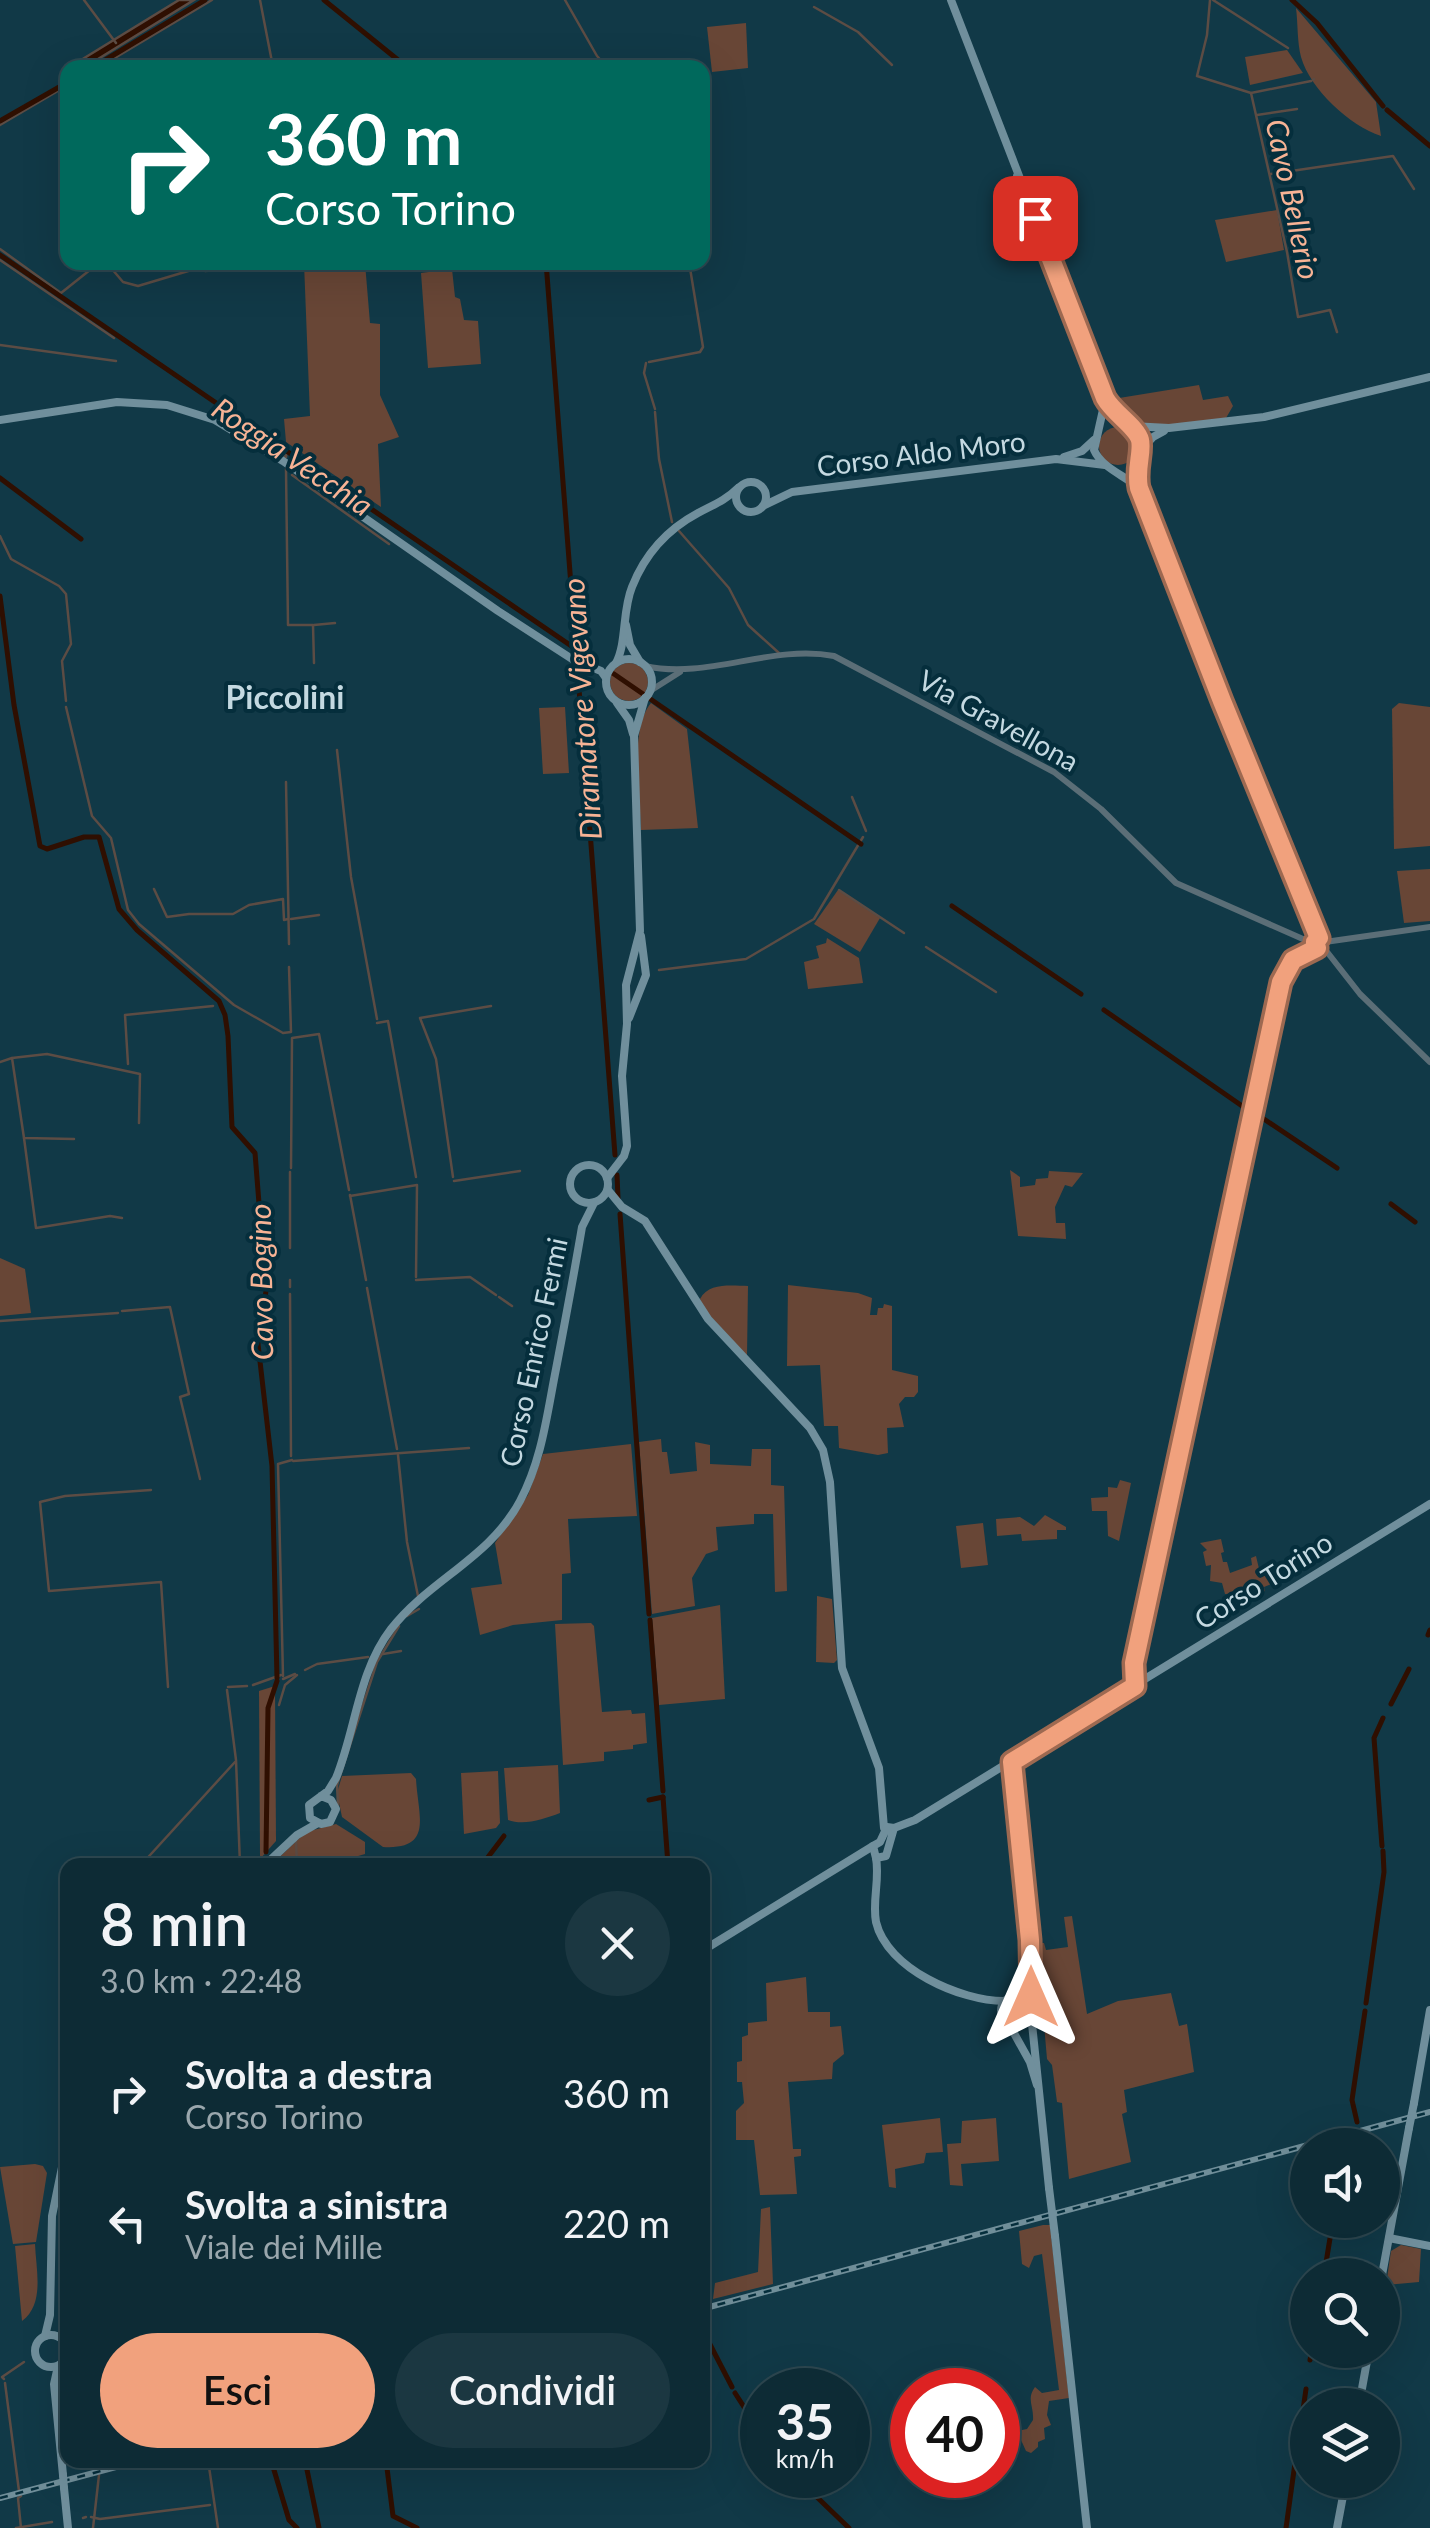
<!DOCTYPE html>
<html lang="it">
<head>
<meta charset="utf-8">
<style>
  :root { --surface:#0d2b35; --page:#1b3741; --text:#f1f3f6; --muted:#9aa7ad; --line:#2d4750; --accent:#f1a17d }
  body { margin:0; font-family:Lato,sans-serif; background:var(--page); color:var(--text); height:100vh; display:flex; flex-direction:column; font-size:38px; white-space:nowrap }
  * { box-sizing:border-box; margin:0 }
  p { font-size:32px; color:var(--muted) }
  .icon { flex:none; width:55px; height:55px; fill:none; stroke:currentColor; stroke-width:2; stroke-linecap:round; stroke-linejoin:round }
  .map { position:relative; flex:1; overflow:hidden }
  .panel { position:absolute; left:60px; top:1858px; width:650px; height:610px; display:flex; flex-direction:column; background:var(--surface); border-radius:20px; box-shadow:0 10px 40px #0002,0 0 0 2px var(--line) }
  .panel>* { flex:none }
  .banner { position:absolute; left:60px; top:60px; width:650px; height:210px; border-radius:20px; box-shadow:0 10px 40px #0002,0 0 0 2px var(--line); background:#00695c; color:#fff; overflow:hidden }
  .tools { position:absolute; left:1290px; top:2128px; display:grid; gap:20px }
  .tools a { display:grid; place-items:center; width:110px; height:110px; border-radius:50%; background:var(--surface); box-shadow:0 10px 40px #0002,0 0 0 2px var(--line); font-size:50px }
  .speed { position:absolute; left:740px; top:2368px; display:flex; gap:20px; font-size:50px; font-weight:700; text-align:center }
  .speed>* { display:grid; place-content:center; width:130px; height:130px; border-radius:50%; background:var(--surface); box-shadow:0 10px 40px #0002,0 0 0 2px var(--line); line-height:1 }
  .speed small { font-size:25px; font-weight:400 }
  .speed .limit { border:15px solid #d22; background:#fff; color:#111 }
  .pin { position:absolute; display:grid; place-items:center; width:85px; height:85px; color:#fff; margin:-42px; border-radius:20px; box-shadow:0 5px 15px #0006 }
  .me { position:absolute; width:110px; margin:-55px; rotate:0deg; stroke-linejoin:round; filter:drop-shadow(0 0 8px #0008) }
  .turn { display:flex; align-items:center; gap:35px; height:210px; padding:0 40px; font-size:45px }
  .turn .icon { width:130px; height:130px; stroke-width:2.5 }
  .turn b { display:block; font-size:70px; line-height:85px }
  .round { display:grid; place-items:center; flex:none; width:105px; height:105px; border-radius:52px; background:var(--page) }
  .head { display:flex; align-items:center; justify-content:space-between; height:170px; padding:0 40px }
  h1 { font-size:60px; font-weight:600; line-height:75px }
  .primary-button { display:flex; gap:20px; margin-top:auto; padding:20px 40px }
  .primary-button a { flex:1; height:115px; border-radius:60px; background:var(--accent); color:#111; font-size:40px; font-weight:600; line-height:115px; text-align:center }
  .primary-button a+a { background:var(--page); color:var(--text) }
  ul { padding:0; list-style:none }
  li { display:flex; align-items:center; gap:30px; height:130px; padding:0 40px }
  li div { flex:1 }
  li b { display:block; font-size:38px }
  li em { font-style:normal }
  .map>svg:first-child { display:block }
  .green { fill:#684636 }
  .water { fill:#2f0f01; stroke:#5c4c44; stroke-width:2.5 }
  .lines { fill:none; stroke-linecap:round; stroke-linejoin:round }
  .stream { stroke:#5c4c44; stroke-width:2.5 }
  .canal { stroke:#2f0f01; stroke-width:5 }
  .tertiary { stroke:#5b6e77; stroke-width:6 }
  .secondary { stroke:#708f9c; stroke-width:8 }
  .rail-casing { stroke:#708e99; stroke-width:6 }
  .rail { stroke:#052e3c; stroke-width:2.5; stroke-dasharray:8; stroke-linecap:butt }
  .secondary-bridge { stroke:#708f9c; stroke-width:8 }
  .route-casing { stroke:#9d6951; stroke-width:25 }
  .route { stroke:#f1a17d; stroke-width:18 }
  .labels { text-anchor:middle; dominant-baseline:central; stroke-width:8; stroke-linejoin:round; paint-order:stroke }
  .street-label { font-size:28px; fill:#c4d9e1; stroke:#052e3c }
  .water-label { font-size:30px; font-style:italic; fill:#f7b395; stroke:#052e3c }
  .quarter-label { font-size:32px; font-weight:bold; fill:#c4d9e1; stroke:#052e3c }
</style>
</head>
<body>
<div class="map">
<svg width="1430" height="2528" viewBox="0 0 1430 2528">
  <rect width="100%" height="100%" fill="#113947"/>
  <!-- green -->
  <g class="green">
    <path d="M1296 8 1376 102 1381 136C1350 126 1310 89 1301 57 1297 42 1298 24 1296 8Z"/>
    <polygon points="746,23 748,68 712,72 707,27"/>
    <polygon points="1287,50 1303,73 1250,85 1245,57"/>
    <polygon points="1277,210 1284,250 1226,262 1215,220"/>
    <polygon points="304,263 365,263 370,323 380,324 380,395 399,437 378,444 381,507 286,442 284,419 310,416"/>
    <polygon points="452,269 455,297 460,299 464,320 478,321 481,364 428,368 421,273"/>
    <polygon points="1199,385 1203,400 1228,396 1233,406 1226,418 1152,427 1129,421 1111,402 1113,399"/>
    <circle cx="1118" cy="446" r="19"/>
    <circle cx="629" cy="682" r="19"/>
    <path d="M651 703 687 729 698 828 641 830C640 796 629 729 651 703Z"/>
    <polygon points="1399,703 1430,707 1430,846 1394,849 1392,709"/>
    <polygon points="565,707 569,773 543,774 539,708"/>
    <polygon points="1430,869 1430,921 1404,923 1397,871"/>
    <polygon points="838,890 880,918 860,952 814,924"/>
    <polygon points="827,938 859,958 863,983 808,989 804,962 819,958 816,946 826,943"/>
    <polygon points="1010,1170 1020,1177 1020,1187 1035,1185 1036,1179 1048,1178 1049,1171 1083,1173 1072,1187 1065,1185 1055,1207 1056,1223 1065,1223 1066,1239 1018,1236"/>
    <polygon points="0,1258 25,1269 31,1313 0,1316"/>
    <polygon points="788,1285 858,1293 872,1298 870,1315 877,1315 878,1308 883,1308 884,1304 892,1306 892,1370 918,1376 918,1392 914,1397 905,1397 899,1404 904,1427 887,1428 888,1453 878,1455 839,1448 838,1426 824,1426 820,1365 787,1366"/>
    <path d="M748 1286 747 1356 703 1308 700 1299C709 1282 732 1286 748 1286Z"/>
    <polygon points="661,1439 662,1452 667,1452 670,1474 697,1471 695,1442 710,1445 710,1464 751,1466 752,1449 771,1449 771,1485 784,1486 787,1591 775,1592 773,1514 754,1514 754,1524 716,1527 718,1550 706,1554 692,1578 695,1606 652,1614 639,1442"/>
    <polygon points="631,1444 637,1516 568,1519 571,1573 562,1574 562,1620 513,1625 480,1635 471,1588 502,1584 495,1543 528,1495 543,1454"/>
    <polygon points="1120,1480 1131,1483 1119,1541 1108,1536 1107,1511 1092,1511 1091,1498 1108,1497 1108,1487 1117,1488"/>
    <polygon points="1045,1515 1066,1527 1066,1530 1057,1530 1057,1539 1022,1541 1021,1534 997,1536 996,1519 1020,1517 1034,1526"/>
    <polygon points="983,1523 988,1565 961,1568 956,1526"/>
    <polygon points="1221,1539 1224,1552 1221,1553 1223,1562 1227,1562 1230,1573 1252,1565 1251,1558 1256,1556 1260,1573 1273,1570 1276,1582 1264,1587 1265,1591 1257,1595 1254,1586 1247,1588 1247,1593 1225,1594 1222,1583 1210,1581 1211,1565 1206,1566 1203,1552 1207,1550 1200,1543"/>
    <polygon points="817,1596 832,1599 837,1660 834,1663 816,1662"/>
    <polygon points="720,1605 725,1699 659,1705 652,1618"/>
    <polygon points="591,1623 594,1626 602,1712 631,1710 632,1714 645,1713 647,1743 633,1745 633,1749 604,1752 604,1761 563,1765 555,1624"/>
    <polygon points="275,1686 276,1841 260,1859 259,1691"/>
    <path d="M558 1765 560 1813C544 1819 524 1826 508 1820L504 1768Z"/>
    <polygon points="498,1771 500,1823 496,1828 464,1834 461,1773"/>
    <path d="M411 1773 416 1779C418 1816 434 1850 383 1847L342 1817 337 1793 342 1776Z"/>
    <polygon points="336,1824 365,1842 365,1854 328,1865 271,1865 306,1832"/>
    <polygon points="1072,1916 1087,2014 1118,2001 1171,1993 1179,2026 1187,2024 1194,2072 1124,2090 1127,2112 1122,2114 1131,2162 1069,2179 1062,2103 1057,2102 1052,2065 1047,2059 1037,1943 1044,1943 1046,1950 1068,1947 1064,1917"/>
    <polygon points="806,1977 808,2012 830,2012 830,2027 841,2026 844,2054 833,2063 832,2079 788,2082 793,2149 801,2149 801,2156 794,2157 797,2194 760,2195 754,2140 736,2140 736,2111 744,2103 742,2082 737,2082 737,2062 742,2061 742,2037 748,2035 748,2023 767,2021 766,1983"/>
    <polygon points="940,2118 943,2152 926,2153 924,2163 895,2169 896,2188 889,2187 882,2125"/>
    <polygon points="996,2118 999,2161 961,2164 963,2186 950,2185 947,2144 961,2143 962,2121"/>
    <polygon points="35,2164 43,2166 47,2173 36,2242 13,2244 0,2167"/>
    <polygon points="770,2207 773,2284 713,2299 715,2283 758,2272 761,2209"/>
    <path d="M1043 2225H1050L1069 2398 1049 2401 1047 2415 1051 2425 1044 2428 1045 2439 1038 2442V2447L1031 2453 1026 2451 1017 2431 1027 2429 1033 2420C1034 2406 1026 2399 1035 2387L1042 2393 1059 2390 1042 2254 1034 2256 1029 2268 1022 2264 1019 2231Z"/>
    <path d="M35 2244C36 2270 45 2304 22 2321L15 2246Z"/>
    <polygon points="1401,2245 1421,2249 1419,2282 1386,2285 1391,2251"/>
  </g>
  <!-- water -->
  <polygon class="water" points="179,0 194,0 85,67 68,68"/>
  <g class="lines">
    <!-- stream -->
    <g class="stream">
      <polyline points="84,0 116,43"/>
      <polyline points="260,0 272,62"/>
      <polyline points="565,0 597,56 608,68"/>
      <polyline points="1210,0 1207,35 1197,76 1251,93 1311,81"/>
      <polyline points="1213,0 1288,48"/>
      <polyline points="814,7 858,32 892,65"/>
      <polyline points="98,68 212,0"/>
      <polyline points="1313,80 1314,79"/>
      <polyline points="1251,93 1287,252 1298,317 1330,310 1337,332"/>
      <polyline points="1257,115 1297,109"/>
      <polyline points="0,125 68,85"/>
      <polyline points="1271,174 1393,156 1414,189"/>
      <polyline points="0,249 61,293 100,262"/>
      <polyline points="0,260 114,338"/>
      <polyline points="106,262 123,282 138,286 205,266"/>
      <polyline points="178,270 189,267"/>
      <polyline points="205,271 241,268"/>
      <polyline points="0,345 116,361"/>
      <polyline points="649,362 700,352 703,347 689,262"/>
      <polyline points="646,363 644,373 655,409"/>
      <polyline points="655,412 659,459 672,522"/>
      <polyline points="235,423 286,457 287,450"/>
      <polyline points="286,469 288,625 313,625 314,663"/>
      <polyline points="292,475 389,544"/>
      <polyline points="679,531 729,588 748,625 779,653"/>
      <polyline points="0,536 11,559 59,586 66,594 71,644 62,661 66,701"/>
      <polyline points="314,625 335,623"/>
      <polyline points="66,707 92,816 111,838 128,910 139,924 234,1005 283,1033 291,1032 289,967"/>
      <polyline points="337,750 351,877 377,1019"/>
      <polyline points="286,782 289,944"/>
      <polyline points="852,797 866,831"/>
      <polyline points="154,889 167,917 189,914 233,914 249,905 283,899 284,920 288,919"/>
      <polyline points="839,890 904,933"/>
      <polyline points="291,919 319,915"/>
      <polyline points="926,947 996,992"/>
      <polyline points="659,970 746,959 814,919 863,837"/>
      <polyline points="377,1023 388,1021 416,1177"/>
      <polyline points="12,1058 47,1054 140,1074 139,1123"/>
      <polyline points="0,1062 12,1058 24,1138 74,1139"/>
      <polyline points="128,1064 125,1015 213,1006"/>
      <polyline points="24,1138 36,1228 110,1216 122,1218"/>
      <polyline points="291,1168 292,1038 319,1034 349,1190"/>
      <polyline points="290,1172 290,1248"/>
      <polyline points="453,1177 436,1059 420,1018 491,1006"/>
      <polyline points="454,1181 520,1171"/>
      <polyline points="350,1195 366,1280"/>
      <polyline points="350,1196 417,1185 416,1277"/>
      <polyline points="290,1280 290,1287"/>
      <polyline points="416,1280 470,1277 496,1295"/>
      <polyline points="367,1288 397,1449"/>
      <polyline points="290,1294 291,1456"/>
      <polyline points="499,1297 512,1306"/>
      <polyline points="122,1311 170,1307 189,1394 180,1397 200,1479"/>
      <polyline points="0,1321 118,1313"/>
      <polyline points="398,1455 407,1542 418,1596"/>
      <polyline points="293,1461 469,1448"/>
      <polyline points="151,1490 65,1496 40,1502 49,1591 161,1582 168,1687"/>
      <polyline points="407,1616 419,1609"/>
      <polyline points="383,1654 401,1651"/>
      <polyline points="305,1670 317,1664 368,1657"/>
      <polyline points="283,1676 278,1464 292,1460"/>
      <polyline points="283,1679 295,1674"/>
      <polyline points="253,1685 281,1675"/>
      <polyline points="228,1687 247,1686"/>
      <polyline points="227,1690 236,1760 240,1865"/>
      <polyline points="279,1705 285,1685 297,1675"/>
      <polyline points="338,1805 337,1785 377,1662 399,1626"/>
      <polyline points="296,1841 297,1865"/>
      <polyline points="141,1865 235,1762"/>
      <polyline points="4,2379 2,2377 24,2362"/>
      <polyline points="5,2383 19,2491"/>
      <polyline points="98,2460 99,2467"/>
      <polyline points="208,2460 218,2528"/>
      <polyline points="21,2496 18,2498 21,2528"/>
      <polyline points="91,2517 100,2519 210,2505"/>
      <polyline points="83,2518 86,2517"/>
      <polyline points="16,2528 52,2522"/>
      <polyline points="93,2528 99,2475"/>
    </g>
    <!-- canal -->
    <g class="canal">
      <polyline points="324,0 408,68"/>
      <polyline points="1292,0 1317,23 1383,106"/>
      <polyline points="92,68 205,0"/>
      <polyline points="1387,110 1430,146"/>
      <polyline points="0,121 68,82"/>
      <polyline points="0,255 586,656"/>
      <polyline points="546,262 615,1155"/>
      <polyline points="0,478 81,539"/>
      <polyline points="0,596 14,705 40,846 47,849 84,837 99,837 119,909 137,930 219,1001 225,1015 228,1036 232,1127 255,1153 266,1291 258,1344 272,1466 277,1678"/>
      <polyline points="614,674 861,844"/>
      <polyline points="952,906 1081,994"/>
      <polyline points="1104,1010 1245,1108"/>
      <polyline points="1258,1115 1337,1168"/>
      <polyline points="617,1175 618,1198"/>
      <polyline points="1391,1204 1415,1222"/>
      <polyline points="620,1214 649,1614"/>
      <polyline points="650,1620 663,1791"/>
      <polyline points="1428,1635 1430,1630"/>
      <polyline points="1391,1704 1409,1669"/>
      <polyline points="663,1797 668,1865"/>
      <polyline points="649,1800 663,1797"/>
      <polyline points="1382,1846 1374,1738 1383,1718"/>
      <polyline points="266,1852 268,1708 277,1681"/>
      <polyline points="482,1865 504,1836"/>
      <polyline points="1366,2003 1384,1872 1383,1851"/>
      <polyline points="1357,2122 1352,2100 1365,2011"/>
      <polyline points="1324,2275 1333,2220"/>
      <polyline points="702,2329 732,2387"/>
      <polyline points="1310,2360 1312,2350"/>
      <polyline points="735,2393 762,2435"/>
      <polyline points="1301,2424 1306,2389"/>
      <polyline points="1296,2457 1299,2440"/>
      <polyline points="271,2460 289,2520 297,2528"/>
      <polyline points="305,2460 319,2528"/>
      <polyline points="386,2460 393,2516 417,2528"/>
      <polyline points="794,2475 849,2528"/>
      <polyline points="1286,2528 1295,2463"/>
    </g>
    <!-- tertiary -->
    <g class="tertiary">
      <path d="M645 666C708 680 771 644 834 656L1054 772 1101 809 1176 883 1312 943"/>
      <polyline points="650,691 680,672"/>
      <polyline points="1325,942 1430,927"/>
      <polyline points="1324,948 1360,994 1430,1062"/>
      <polyline points="1028,1930 1030,2004"/>
      <polyline points="1010,1997 1021,1986 1024,1977 1028,1918 1012,1762"/>
    </g>
    <!-- secondary -->
    <g class="secondary">
      <path d="M951 0 1105 398C1113 413 1138 427 1140 440 1143 452 1136 470 1139 488L1319 938"/>
      <path d="M1017 176C1014 209 1015 209 1039 231"/>
      <path d="M1105 401 1094 450C1102 468 1124 475 1139 488"/>
      <polyline points="0,420 117,402 167,405 215,420 283,461 498,611 572,659 601,671 606,678"/>
      <polyline points="1131,426 1169,428 1264,417 1430,377"/>
      <polyline points="1141,450 1153,437 1164,431"/>
      <polyline points="1064,457 1082,451 1094,440"/>
      <circle cx="751" cy="497" r="15"/>
      <polyline points="763,506 792,492 1056,459 1105,465"/>
      <polyline points="626,625 630,645 640,662"/>
      <circle cx="629" cy="682" r="23"/>
      <path d="M616 663C627 642 622 611 632 587 645 554 668 529 698 513 713 505 726 500 738 488"/>
      <polyline points="617,703 629,720 633,734"/>
      <polyline points="1285,962 1304,946 1314,944"/>
      <polyline points="629,1018 646,975 641,936"/>
      <circle cx="589" cy="1184" r="19"/>
      <polyline points="607,1178 624,1156 627,1146 622,1076 627,1024 626,985 640,931 634,736 645,698"/>
      <polyline points="608,1190 622,1207 645,1221 708,1319 810,1428 823,1450 830,1482 842,1668 879,1768 884,1828"/>
      <polyline points="1180,1430 1191,1380"/>
      <polyline points="1131,1659 1129,1682 1135,1685"/>
      <path d="M1135 1685V1663L1281 983C1287 960 1302 950 1324 948L1325 942 1319 938"/>
      <path d="M321 1796 331 1800 336 1809 330 1822 321 1824 310 1818 309 1805 328 1791 336 1778C356 1729 358 1672 391 1629 429 1580 490 1558 520 1501 542 1460 547 1414 556 1369 565 1322 574 1274 582 1227L594 1203"/>
      <polygon points="887,1827 894,1828 886,1856 876,1858 873,1846 880,1842"/>
      <polyline points="894,1828 915,1820 1430,1504"/>
      <path d="M876 1858C880 1879 872 1901 876 1922 887 1969 961 2001 1004 2001"/>
      <polyline points="265,1865 297,1835 318,1823"/>
      <polyline points="702,1951 873,1846"/>
      <circle cx="1016" cy="2011" r="15"/>
      <polyline points="1031,2014 1049,2188"/>
      <polyline points="1010,2026 1030,2062 1037,2085"/>
      <polyline points="1414,2103 1430,2010"/>
      <polyline points="1055,2236 1087,2528"/>
      <polyline points="1389,2238 1430,2246"/>
      <polyline points="1382,2275 1409,2128"/>
      <circle cx="51" cy="2351" r="16"/>
      <polyline points="45,2336 50,2315 52,2216 68,2138"/>
      <polyline points="58,2366 54,2384 63,2475"/>
      <polyline points="1359,2405 1369,2350"/>
      <polyline points="64,2488 68,2528"/>
      <polyline points="1337,2528 1346,2480"/>
    </g>
    <defs>
      <g id="rail">
        <polyline points="1309,2145 1430,2112"/>
        <polyline points="702,2309 1308,2145"/>
        <polyline points="0,2498 142,2460"/>
      </g>
    </defs>
    <!-- rail casing -->
    <use href="#rail" class="rail-casing"/>
    <!-- rail -->
    <use href="#rail" class="rail"/>
    <!-- secondary-bridge -->
    <g class="secondary-bridge">
      <polyline points="1409,2128 1414,2103"/>
      <polyline points="1049,2188 1055,2236"/>
      <polyline points="63,2475 64,2488"/>
    </g>
  </g>
  <g class="lines">
    <defs>
      <path id="route" d="M1031 1997 1030 1940 1012 1762 1135 1686 1134 1663 1281 982 1293 960 1317 948 1315 942 1319 938 1222 701 1139 488C1135 469 1143 452 1140 440 1137 427 1113 413 1105 398L1035 218"/>
    </defs>
    <!-- route casing -->
    <use href="#route" class="route-casing"/>
    <!-- route -->
    <use href="#route" class="route"/>
  </g>
  <g class="labels">
    <!-- street labels -->
    <g class="street-label">
      <text transform="translate(921 453) rotate(-7)">Corso Aldo Moro</text>
      <text transform="translate(999 720) rotate(29)">Via Gravellona</text>
      <text transform="translate(533 1352) rotate(-78)">Corso Enrico Fermi</text>
      <text transform="translate(1263 1580) rotate(-32)">Corso Torino</text>
    </g>
    <!-- water labels -->
    <g class="water-label">
      <text transform="translate(1294 199) rotate(78)">Cavo Bellerio</text>
      <text transform="translate(293 456) rotate(34)">Roggia Vecchia</text>
      <text transform="translate(581 709) rotate(-94)">Diramatore Vigevano</text>
      <text transform="translate(260 1282) rotate(-91)">Cavo Bogino</text>
    </g>
    <!-- quarter labels -->
    <g class="quarter-label">
      <text x="285" y="696">Piccolini</text>
    </g>
  </g>
</svg>
<div class="tools">
<a><svg class="icon" aria-label="sound" viewBox="0 0 24 24"><path d="M4 9h4l5-4v14l-5-4H4zM17 9q2 3 0 6"/></svg></a>
<a><svg class="icon" aria-label="search" viewBox="0 0 24 24"><circle cx="10" cy="10" r="6"/><path d="M15 15l6 6"/></svg></a>
<a><svg class="icon" aria-label="layers" viewBox="0 0 24 24"><path d="M12 4l9 5-9 5-9-5zM3 14l9 5 9-5"/></svg></a>
</div>
<div class="speed"><div>35<small>km/h</small></div><div class="limit">40</div></div>
<div class="pin" style="left:1035px;top:218px;background:#d93025"><svg class="icon" aria-label="arrive" viewBox="0 0 24 24"><path d="M6 21V4h12l-3 4 3 4H6"/></svg></div>
<svg class="me" style="left:1031px;top:1997px" viewBox="-20 -20 40 40"><path d="M0-17L14 15 0 8-14 15z" fill="#f1a17d" stroke="#fff" stroke-width="4"/></svg>
<div class="banner">
<div class="turn"><svg class="icon" aria-label="right" viewBox="0 0 24 24"><path d="M7 20v-9h11M14 6l5 5-5 5"/></svg><div><b>360 m</b>Corso Torino</div></div>
</div>
<section class="panel">
<div class="head"><div><h1>8 min</h1><p>3.0 km · 22:48</p></div><a class="round"><svg class="icon" aria-label="close" viewBox="0 0 24 24"><path d="M6 6l12 12M18 6L6 18"/></svg></a></div>
<ul>
<li><svg class="icon" aria-label="right" viewBox="0 0 24 24"><path d="M7 20v-9h11M14 6l5 5-5 5"/></svg><div><b>Svolta a destra</b><p>Corso Torino</p></div><em>360 m</em></li>
<li><svg class="icon" aria-label="left" viewBox="0 0 24 24"><path d="M17 20v-9H6M10 6l-5 5 5 5"/></svg><div><b>Svolta a sinistra</b><p>Viale dei Mille</p></div><em>220 m</em></li>
</ul>
<div class="primary-button"><a>Esci</a><a>Condividi</a></div>
</section>
</div>
</body>
</html>
